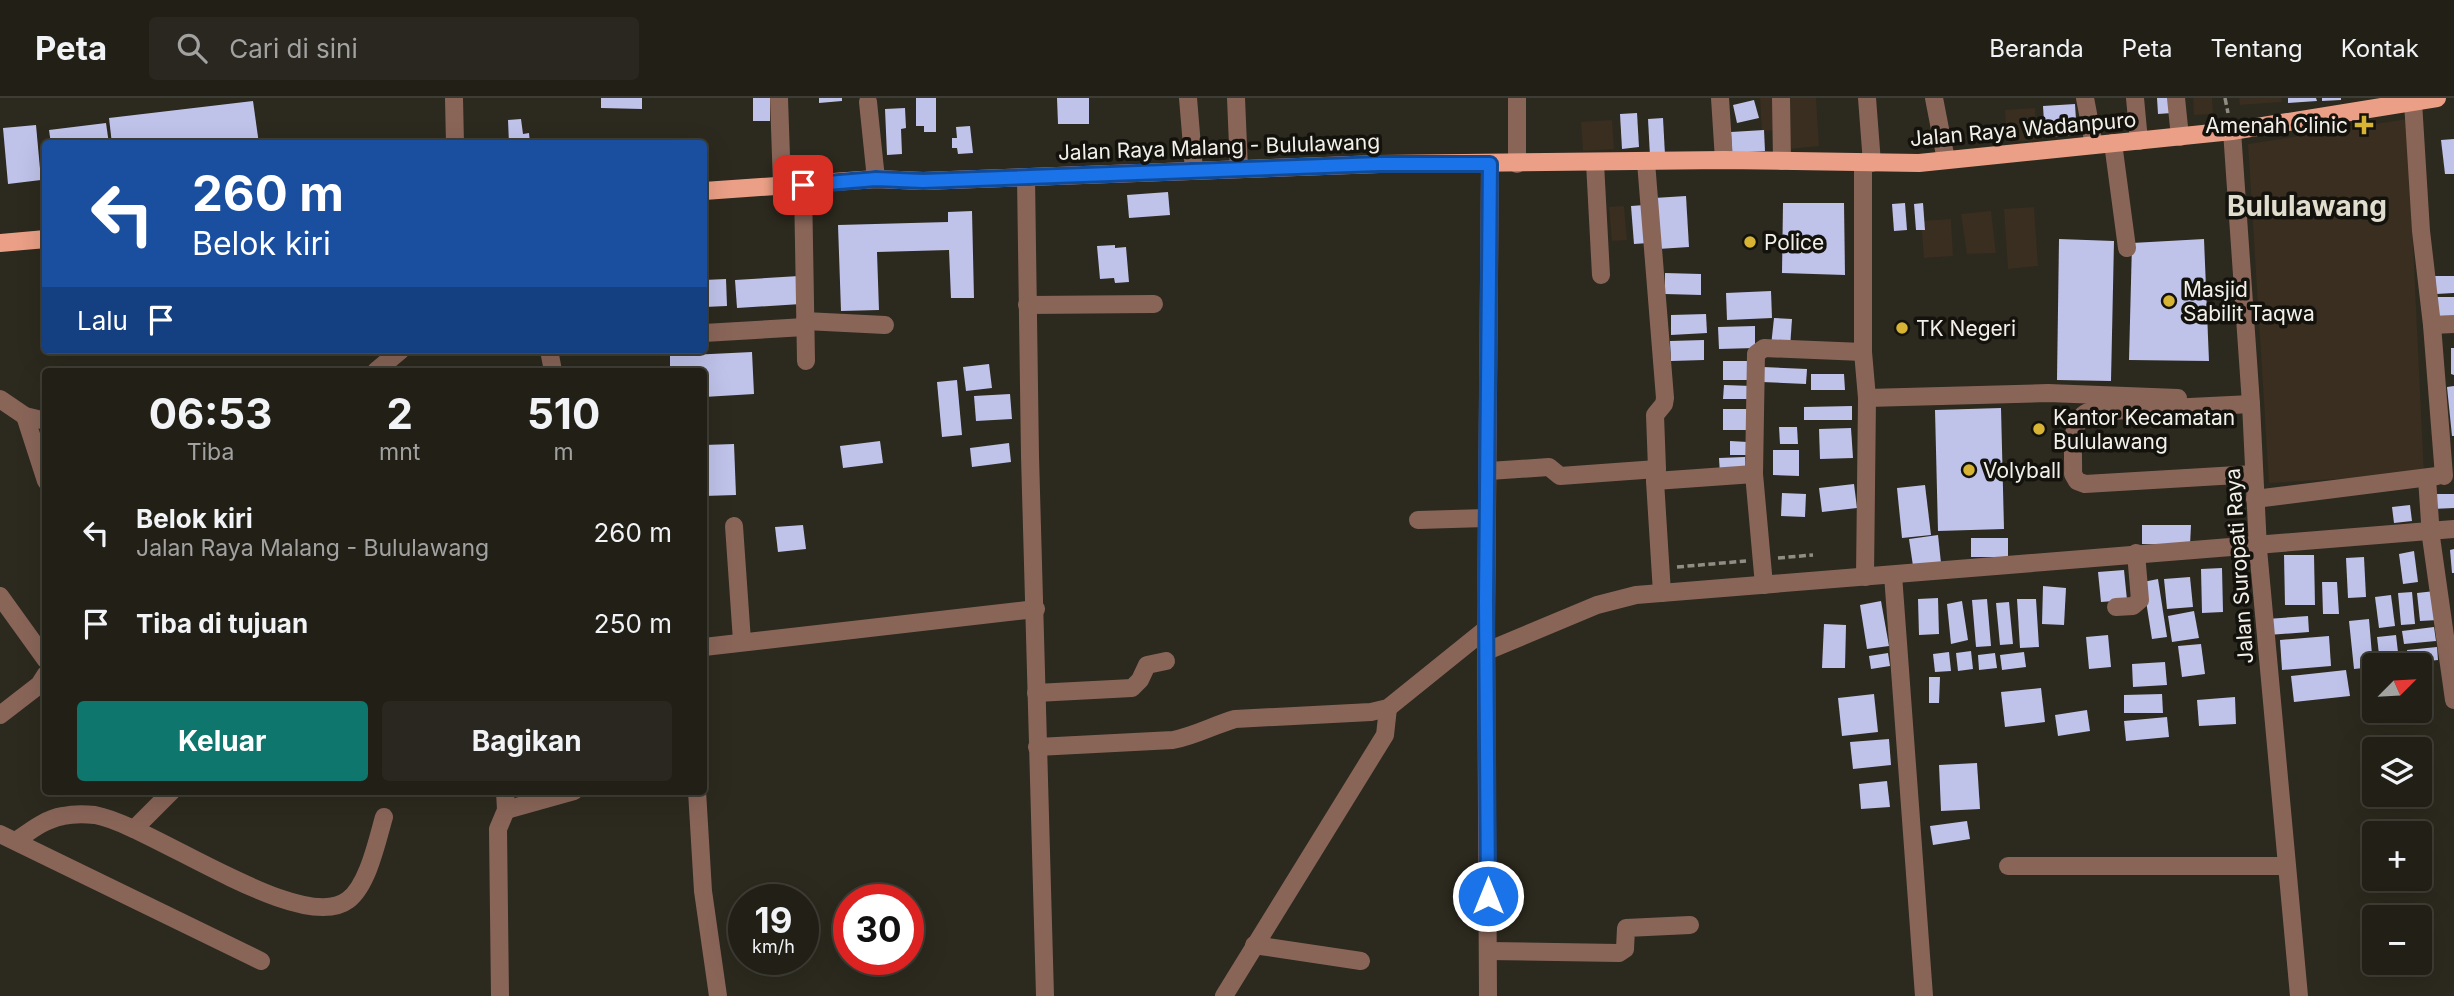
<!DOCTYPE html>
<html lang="id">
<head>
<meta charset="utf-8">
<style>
  :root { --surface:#211f16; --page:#29271f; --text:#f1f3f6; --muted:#a2a2a1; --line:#3e3d35; --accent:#0f766e }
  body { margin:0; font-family:Inter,sans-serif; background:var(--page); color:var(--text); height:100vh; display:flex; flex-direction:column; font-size:26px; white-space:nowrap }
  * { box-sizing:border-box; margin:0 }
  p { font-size:23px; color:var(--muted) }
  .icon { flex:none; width:38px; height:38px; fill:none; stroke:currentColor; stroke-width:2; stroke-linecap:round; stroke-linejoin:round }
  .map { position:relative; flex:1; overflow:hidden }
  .side { position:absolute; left:42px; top:270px; width:665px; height:427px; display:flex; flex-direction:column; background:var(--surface); border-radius:7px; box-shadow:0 7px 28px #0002,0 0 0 2px var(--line) }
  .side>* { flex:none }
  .top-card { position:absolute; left:42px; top:42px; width:665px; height:214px; border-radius:7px; box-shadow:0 7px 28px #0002,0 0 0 2px var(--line); background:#1a4fa0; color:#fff; overflow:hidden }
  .needle { width:46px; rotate:66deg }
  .controls { position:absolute; left:2362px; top:555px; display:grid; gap:14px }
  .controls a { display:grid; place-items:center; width:70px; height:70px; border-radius:7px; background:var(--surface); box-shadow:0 7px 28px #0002,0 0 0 2px var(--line); font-size:35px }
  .speed { position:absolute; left:728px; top:786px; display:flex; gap:14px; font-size:35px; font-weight:700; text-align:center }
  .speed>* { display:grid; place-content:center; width:91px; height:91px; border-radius:50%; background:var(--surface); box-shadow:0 7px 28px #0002,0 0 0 2px var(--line); line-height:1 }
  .speed small { font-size:18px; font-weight:400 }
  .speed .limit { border:10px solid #d22; background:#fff; color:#111 }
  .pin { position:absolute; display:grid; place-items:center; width:60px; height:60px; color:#fff; margin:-30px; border-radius:14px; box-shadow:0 4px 10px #0006 }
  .me { position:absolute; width:77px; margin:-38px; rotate:0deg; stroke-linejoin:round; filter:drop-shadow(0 0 5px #0008) }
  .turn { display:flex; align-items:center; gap:24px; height:147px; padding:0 35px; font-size:32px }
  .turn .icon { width:91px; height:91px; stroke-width:2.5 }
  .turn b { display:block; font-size:49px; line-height:60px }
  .then { display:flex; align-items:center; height:66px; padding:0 35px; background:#0003; gap:14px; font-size:26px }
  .eta { display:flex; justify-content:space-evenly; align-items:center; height:119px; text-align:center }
  .eta b { font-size:42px; font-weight:700; line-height:49px }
  .cta { display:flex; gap:14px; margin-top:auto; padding:14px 35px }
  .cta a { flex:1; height:80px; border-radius:7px; background:var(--accent); color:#fff; font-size:28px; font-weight:700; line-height:80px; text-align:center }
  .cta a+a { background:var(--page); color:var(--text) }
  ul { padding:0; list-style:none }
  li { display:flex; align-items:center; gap:21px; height:91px; padding:0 35px }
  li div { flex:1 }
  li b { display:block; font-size:26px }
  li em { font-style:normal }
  header { display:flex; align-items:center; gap:42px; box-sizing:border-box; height:98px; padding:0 35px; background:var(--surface); border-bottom:2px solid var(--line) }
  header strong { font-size:33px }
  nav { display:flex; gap:38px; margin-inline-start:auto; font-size:24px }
  .search { width:490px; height:63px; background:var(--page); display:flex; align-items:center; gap:18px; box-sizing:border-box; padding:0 24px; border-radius:7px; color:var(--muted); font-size:26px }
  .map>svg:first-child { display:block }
  .commercial { fill:#392e1f }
  .building { fill:#bfc2e9 }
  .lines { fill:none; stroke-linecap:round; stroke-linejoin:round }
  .path { stroke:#908d84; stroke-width:3.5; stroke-dasharray:7 3.5; stroke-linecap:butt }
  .minor { stroke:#896558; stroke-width:18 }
  .major { stroke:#ea9f86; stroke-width:18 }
  .route-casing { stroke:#114b97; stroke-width:18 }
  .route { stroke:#1a73e8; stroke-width:12 }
  .poi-dot { fill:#d7b434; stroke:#13120d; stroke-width:2.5 }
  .labels { text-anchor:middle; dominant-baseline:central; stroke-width:7; stroke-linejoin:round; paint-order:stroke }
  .poi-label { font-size:21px; fill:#f3f0e9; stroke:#13120d; text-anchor:start }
  .street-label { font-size:21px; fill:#f3f0e9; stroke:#13120d }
  .district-label { font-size:28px; font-weight:bold; fill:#e1ddce; stroke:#13120d }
</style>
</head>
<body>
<header>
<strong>Peta</strong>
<div class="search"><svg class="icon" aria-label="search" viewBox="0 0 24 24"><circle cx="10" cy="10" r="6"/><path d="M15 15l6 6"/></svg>Cari di sini</div>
<nav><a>Beranda</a><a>Peta</a><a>Tentang</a><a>Kontak</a></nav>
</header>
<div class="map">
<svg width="2454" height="898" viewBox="0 0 2454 898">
  <rect width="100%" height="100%" fill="#2c291e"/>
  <!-- commercial -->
  <g class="commercial">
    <polygon points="1760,0 1776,0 1778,32 1762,33"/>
    <polygon points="1785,0 1816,0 1819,48 1789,51"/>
    <polygon points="2193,0 2212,0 2213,16 2194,17"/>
    <polygon points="2239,0 2281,0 2282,4 2240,7"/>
    <polygon points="2035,10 2037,42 2007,44 2005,12"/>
    <polygon points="2407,21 2424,376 2269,385 2248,46"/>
    <polygon points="1612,22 1614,51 1583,53 1581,24"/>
    <polygon points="1624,108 1627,142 1612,143 1609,109"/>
    <polygon points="2034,109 2038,168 2008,171 2004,111"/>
    <polygon points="1991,113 1996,155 1967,156 1961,116"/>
    <polygon points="1951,121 1953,158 1924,160 1921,123"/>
  </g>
  <!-- building -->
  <g class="building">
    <polygon points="601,0 642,0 642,11 601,10"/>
    <rect x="753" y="0" width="17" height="23"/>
    <polygon points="819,0 842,0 842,3 819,5"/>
    <polygon points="916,0 936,0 936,34 924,34 924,28 916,28"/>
    <polygon points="1057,0 1089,0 1089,26 1058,26"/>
    <polygon points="2157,0 2171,0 2172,15 2158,16"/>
    <polygon points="2288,0 2316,0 2317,3 2288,5"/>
    <polygon points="2322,0 2341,0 2341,2 2322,3"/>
    <polygon points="1754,2 1759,20 1737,25 1733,7"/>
    <polygon points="253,3 259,46 112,46 109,20"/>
    <polygon points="2075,6 2077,37 2045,39 2043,8"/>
    <polygon points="905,10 906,30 901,31 902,56 887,57 885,11"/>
    <polygon points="1637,15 1639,49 1622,51 1620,16"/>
    <polygon points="1663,20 1665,57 1650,58 1648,21"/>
    <polygon points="521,21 523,36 529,35 530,46 509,46 508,22"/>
    <polygon points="106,25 109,46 51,46 49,32"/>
    <polygon points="36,27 41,82 8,86 3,30"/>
    <polygon points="970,28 973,55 958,56 957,50 952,50 952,40 957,40 956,29"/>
    <polygon points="1764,32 1765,53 1732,55 1731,34"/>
    <polygon points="2454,41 2454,76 2445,76 2441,42"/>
    <polygon points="1168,94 1170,117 1129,120 1127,97"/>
    <polygon points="1686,98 1689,149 1658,151 1654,100"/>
    <polygon points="1783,105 1844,105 1845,177 1782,175"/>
    <polygon points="1905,105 1907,132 1894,133 1892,106"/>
    <polygon points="1923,105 1925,132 1916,132 1914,106"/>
    <polygon points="1645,107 1648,145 1634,146 1631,108"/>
    <polygon points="972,113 974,200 951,200 949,152 877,154 879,212 841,213 838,127 948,124 948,114"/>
    <polygon points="2059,141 2114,143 2111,283 2057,282"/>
    <polygon points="2204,141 2209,263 2129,262 2132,145"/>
    <polygon points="1115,147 1115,150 1126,149 1129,184 1115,185 1114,180 1100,181 1097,148"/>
    <polygon points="1665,175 1701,176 1701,197 1665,196"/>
    <polygon points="799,178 801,206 737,210 735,182"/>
    <polygon points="2435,178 2454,178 2454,195 2436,196"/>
    <polygon points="726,181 727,208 704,209 704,182"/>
    <polygon points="1771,193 1772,220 1727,222 1726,195"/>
    <polygon points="2434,199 2454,199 2454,220 2435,220"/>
    <polygon points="1706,216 1707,235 1671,237 1671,217"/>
    <polygon points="1774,220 1792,221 1790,250 1771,248"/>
    <polygon points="1755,228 1755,250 1719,251 1718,229"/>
    <polygon points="1704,242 1704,262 1671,263 1670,243"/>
    <polygon points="2451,250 2454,250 2454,277 2451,276"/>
    <polygon points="752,254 754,296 704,299 704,273 670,273 670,258"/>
    <rect x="1723" y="263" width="29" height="19"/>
    <polygon points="989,266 992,290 966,293 963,269"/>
    <polygon points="1763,269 1807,271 1806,286 1762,284"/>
    <polygon points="1811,276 1844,276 1845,292 1811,292"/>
    <polygon points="957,282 962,337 942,339 937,284"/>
    <polygon points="1724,287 1752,288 1752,301 1723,301"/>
    <polygon points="2454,288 2454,338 2452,338 2447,289"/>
    <polygon points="1010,296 1012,321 976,323 974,298"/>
    <polygon points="1852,308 1852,322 1804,322 1804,309"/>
    <polygon points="2001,310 2004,431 1938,433 1935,312"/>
    <polygon points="1723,311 1751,311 1750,332 1723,332"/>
    <polygon points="1779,329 1797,329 1798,346 1780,346"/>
    <polygon points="1851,330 1853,360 1820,361 1819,331"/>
    <polygon points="880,343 883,365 843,370 840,348"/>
    <polygon points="1730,343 1748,344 1747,357 1730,357"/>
    <polygon points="1009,345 1011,364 972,369 970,350"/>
    <polygon points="734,346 736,397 704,398 704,347"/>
    <polygon points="1773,352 1799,352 1799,378 1773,377"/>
    <polygon points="1745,359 1746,376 1720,377 1719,360"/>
    <polygon points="1854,386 1857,410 1822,414 1819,390"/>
    <polygon points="1925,387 1931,437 1902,440 1897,390"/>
    <polygon points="1782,395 1806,396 1805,419 1781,418"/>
    <polygon points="2432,396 2454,396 2454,410 2432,411"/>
    <polygon points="2410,407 2412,423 2394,425 2392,409"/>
    <polygon points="803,427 806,451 778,454 775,429"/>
    <polygon points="2142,427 2191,427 2190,447 2142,446"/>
    <polygon points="1938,437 1941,465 1913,468 1909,441"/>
    <rect x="1971" y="440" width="37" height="19"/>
    <polygon points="2454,451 2454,475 2452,475 2450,452"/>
    <polygon points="2414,453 2418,484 2403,486 2399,456"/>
    <polygon points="2284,457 2314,457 2315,507 2285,507"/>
    <polygon points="2364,459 2366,499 2348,500 2346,460"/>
    <polygon points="2222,470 2223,514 2202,515 2201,471"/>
    <polygon points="2124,472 2127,502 2101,504 2098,474"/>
    <polygon points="2190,479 2193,509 2167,511 2164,481"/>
    <polygon points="2158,481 2167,539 2152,541 2143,484"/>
    <polygon points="2322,484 2337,484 2339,516 2323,516"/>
    <polygon points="2043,488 2066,490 2064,527 2042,526"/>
    <polygon points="2435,493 2438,522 2420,523 2417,495"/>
    <polygon points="2412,494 2415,526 2401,527 2398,495"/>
    <polygon points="2391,497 2395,528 2379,530 2375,499"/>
    <polygon points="1938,500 1939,536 1919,537 1918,501"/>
    <polygon points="1987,501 1991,548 1976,549 1972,502"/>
    <polygon points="2017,501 2036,501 2039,549 2020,550"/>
    <polygon points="1881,503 1889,548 1867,551 1860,507"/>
    <polygon points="1962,503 1968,542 1951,546 1947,506"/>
    <polygon points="2009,504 2013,546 2000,547 1996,505"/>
    <polygon points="2194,513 2199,540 2172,544 2168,518"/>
    <polygon points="2308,518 2309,534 2268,537 2267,521"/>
    <polygon points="2369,521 2373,569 2354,571 2349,523"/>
    <polygon points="1824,526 1846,527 1845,570 1822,570"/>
    <polygon points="2434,529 2436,543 2404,546 2402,533"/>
    <polygon points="2108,537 2111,569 2089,571 2086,539"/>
    <polygon points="2396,537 2399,563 2380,565 2377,539"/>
    <polygon points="2329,538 2331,568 2282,572 2280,542"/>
    <polygon points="2201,546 2205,576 2182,579 2178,548"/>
    <polygon points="2437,549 2438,562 2409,565 2407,552"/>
    <polygon points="1971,553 1973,571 1958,573 1956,555"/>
    <polygon points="1949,554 1951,573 1935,574 1933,556"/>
    <polygon points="2024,554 2026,569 2002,572 2000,557"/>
    <polygon points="1888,555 1890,568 1871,571 1869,558"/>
    <polygon points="1995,555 1997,570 1979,572 1978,557"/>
    <polygon points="2165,564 2167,587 2133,589 2132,566"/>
    <polygon points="2346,572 2350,598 2294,604 2291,578"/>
    <polygon points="1929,579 1940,579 1939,605 1929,605"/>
    <polygon points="2041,590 2045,624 2005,629 2001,594"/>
    <polygon points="1874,596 1878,634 1842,638 1838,600"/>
    <polygon points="2162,596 2163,615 2124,615 2124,597"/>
    <polygon points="2235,599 2236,626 2199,628 2197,602"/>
    <polygon points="2087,612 2090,633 2058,638 2055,617"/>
    <polygon points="2167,619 2169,639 2126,643 2124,623"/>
    <polygon points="1889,641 1891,667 1853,671 1850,644"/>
    <polygon points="1977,665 1980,711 1941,713 1939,667"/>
    <polygon points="1887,683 1890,709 1861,711 1859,686"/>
    <polygon points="1967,723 1970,741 1933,747 1930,728"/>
  </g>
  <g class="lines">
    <!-- path -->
    <g class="path">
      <polyline points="2225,0 2228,15"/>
      <polyline points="1778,460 1813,457"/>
      <polyline points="1677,469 1746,463"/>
    </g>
    <!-- minor -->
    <g class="minor">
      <polyline points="454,0 455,46"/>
      <polyline points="779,0 782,88"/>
      <polyline points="1188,0 1194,72"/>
      <polyline points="1236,0 1239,71"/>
      <polyline points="1517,0 1517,66"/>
      <polyline points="1720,0 1724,62"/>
      <polyline points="1781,0 1782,63"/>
      <polyline points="1867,0 1872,65"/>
      <polyline points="1934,0 1946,62"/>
      <polyline points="2085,0 2094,47"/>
      <polyline points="2135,0 2139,43"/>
      <polyline points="2176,0 2180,39"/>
      <polyline points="868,4 876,81"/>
      <polyline points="2413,4 2421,133 2432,227 2444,378"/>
      <polyline points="2232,33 2251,306 2258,451 2299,898"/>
      <polyline points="2113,45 2127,150"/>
      <polyline points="1646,64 1665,300 1664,306 1655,317 1657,371 1655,383 1662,495"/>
      <polyline points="1595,65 1601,177"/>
      <polyline points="1863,65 1863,254 1867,300 1865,479"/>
      <polyline points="1026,79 1030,358 1045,898"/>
      <polyline points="803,87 806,263"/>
      <polyline points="1027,207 1154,206"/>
      <polyline points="805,223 885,227"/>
      <polyline points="2432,227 2454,226"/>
      <polyline points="704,235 805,229"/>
      <polyline points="549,252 553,273"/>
      <polyline points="376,273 401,252"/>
      <polyline points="1867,300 2048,295 2178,300"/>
      <polyline points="0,301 25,318 46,323"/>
      <path d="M2251 306 2088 314C2068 323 2074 357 2073 376L2077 383 2085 386 2254 376"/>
      <polyline points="25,318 46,383"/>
      <polyline points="1489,373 1549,369 1560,378 1657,371"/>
      <polyline points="2427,380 2431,439 2454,602"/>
      <polyline points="1655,383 1754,376"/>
      <polyline points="2255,401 2437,378"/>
      <polyline points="1418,422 1486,420"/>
      <polyline points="734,428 742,543"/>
      <polyline points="1893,477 1924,898"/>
      <polyline points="1764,487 1754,376 1756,256 1764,250 1863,254"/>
      <polyline points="0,498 46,562"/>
      <polyline points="2116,509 2133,508 2140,502 2136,455"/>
      <polyline points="704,549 1036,511"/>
      <polyline points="1487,553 1597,507 1636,497 2454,431"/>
      <polyline points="1036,595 1132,590 1140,582 1147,567 1166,563"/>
      <polyline points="0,617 39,587 46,576"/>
      <path d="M1037 649 1173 642C1195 638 1214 627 1235 621L1371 614 1388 610 1486 531"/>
      <polyline points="697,693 703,793 718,898"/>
      <polyline points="506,712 574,693"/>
      <polyline points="134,731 172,693"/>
      <polyline points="0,736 261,863"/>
      <path d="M16 743C30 733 45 721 63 718 72 716 86 716 95 717 151 727 301 838 348 802 368 787 377 743 384 719"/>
      <polyline points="2008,768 2286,768"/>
      <polyline points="1254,847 1361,863"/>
      <polyline points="1488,853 1619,855 1625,851 1626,830 1690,827"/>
      <polyline points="500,898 498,731 506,712 505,693"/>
      <polyline points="1224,898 1385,637 1388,610"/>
      <polyline points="1488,898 1486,531 1490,66"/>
    </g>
    <!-- major -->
    <g class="major">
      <polyline points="704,93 876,81 923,83 1379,66 1724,62 1919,65 2232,33 2437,0"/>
      <polyline points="0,145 46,141"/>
    </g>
  </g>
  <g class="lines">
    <defs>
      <polyline id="route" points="803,87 876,81 923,83 1379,66 1490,66 1486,503 1488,798"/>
    </defs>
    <!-- route casing -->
    <use href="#route" class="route-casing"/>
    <!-- route -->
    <use href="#route" class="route"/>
  </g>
  <!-- markers -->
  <g class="poi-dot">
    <path d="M2360.5 16.5h7v7h7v7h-7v7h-7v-7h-7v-7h7z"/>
    <circle cx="1750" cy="144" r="7"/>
    <circle cx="2169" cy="203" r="7"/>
    <circle cx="1902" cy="230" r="7"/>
    <circle cx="2039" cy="331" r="7"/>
    <circle cx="1969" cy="372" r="7"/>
  </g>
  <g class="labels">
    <!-- poi labels -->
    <g class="poi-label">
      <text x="2348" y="27" text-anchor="end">Amenah Clinic</text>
      <text x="1764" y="144">Police</text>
      <text x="2183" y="191">Masjid<tspan x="2183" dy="24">Sabilit Taqwa</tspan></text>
      <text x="1916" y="230">TK Negeri</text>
      <text x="2053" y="319">Kantor Kecamatan<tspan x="2053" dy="24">Bululawang</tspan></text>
      <text x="1983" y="372">Volyball</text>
    </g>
    <!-- street labels -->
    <g class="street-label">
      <text transform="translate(2023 31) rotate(-5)">Jalan Raya Wadanpuro</text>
      <text transform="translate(1219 49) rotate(-2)">Jalan Raya Malang - Bululawang</text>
      <text transform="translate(2239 468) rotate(-94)">Jalan Suropati Raya</text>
    </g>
    <!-- district labels -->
    <g class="district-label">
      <text x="2307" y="108">Bululawang</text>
    </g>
  </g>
</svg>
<div class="controls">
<a><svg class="needle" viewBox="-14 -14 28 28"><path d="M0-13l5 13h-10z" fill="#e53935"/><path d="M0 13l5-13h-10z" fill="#a2a2a1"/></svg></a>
<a><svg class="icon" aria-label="layers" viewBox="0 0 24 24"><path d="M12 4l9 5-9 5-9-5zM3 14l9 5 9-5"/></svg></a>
<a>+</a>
<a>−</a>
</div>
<div class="speed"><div>19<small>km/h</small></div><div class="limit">30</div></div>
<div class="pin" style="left:803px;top:87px;background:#d93025"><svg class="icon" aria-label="arrive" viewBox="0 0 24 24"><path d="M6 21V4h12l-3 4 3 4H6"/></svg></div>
<svg class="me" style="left:1488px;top:798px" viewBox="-20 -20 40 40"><circle r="17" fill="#1a73e8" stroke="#fff" stroke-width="3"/><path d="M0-11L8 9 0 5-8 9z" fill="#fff"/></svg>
<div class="top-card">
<div class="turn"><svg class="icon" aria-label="left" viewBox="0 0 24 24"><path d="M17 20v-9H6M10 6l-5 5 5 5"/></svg><div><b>260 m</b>Belok kiri</div></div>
<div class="then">Lalu<svg class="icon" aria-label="arrive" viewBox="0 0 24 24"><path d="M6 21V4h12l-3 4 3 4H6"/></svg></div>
</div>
<section class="side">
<div class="eta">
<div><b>06:53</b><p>Tiba</p></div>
<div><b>2</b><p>mnt</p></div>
<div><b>510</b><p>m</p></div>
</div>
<ul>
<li><svg class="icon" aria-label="left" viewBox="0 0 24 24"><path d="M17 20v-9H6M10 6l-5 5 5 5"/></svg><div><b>Belok kiri</b><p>Jalan Raya Malang - Bululawang</p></div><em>260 m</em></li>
<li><svg class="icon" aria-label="arrive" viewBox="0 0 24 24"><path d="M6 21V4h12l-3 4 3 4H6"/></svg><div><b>Tiba di tujuan</b></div><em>250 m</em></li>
</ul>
<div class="cta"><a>Keluar</a><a>Bagikan</a></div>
</section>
</div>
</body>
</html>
